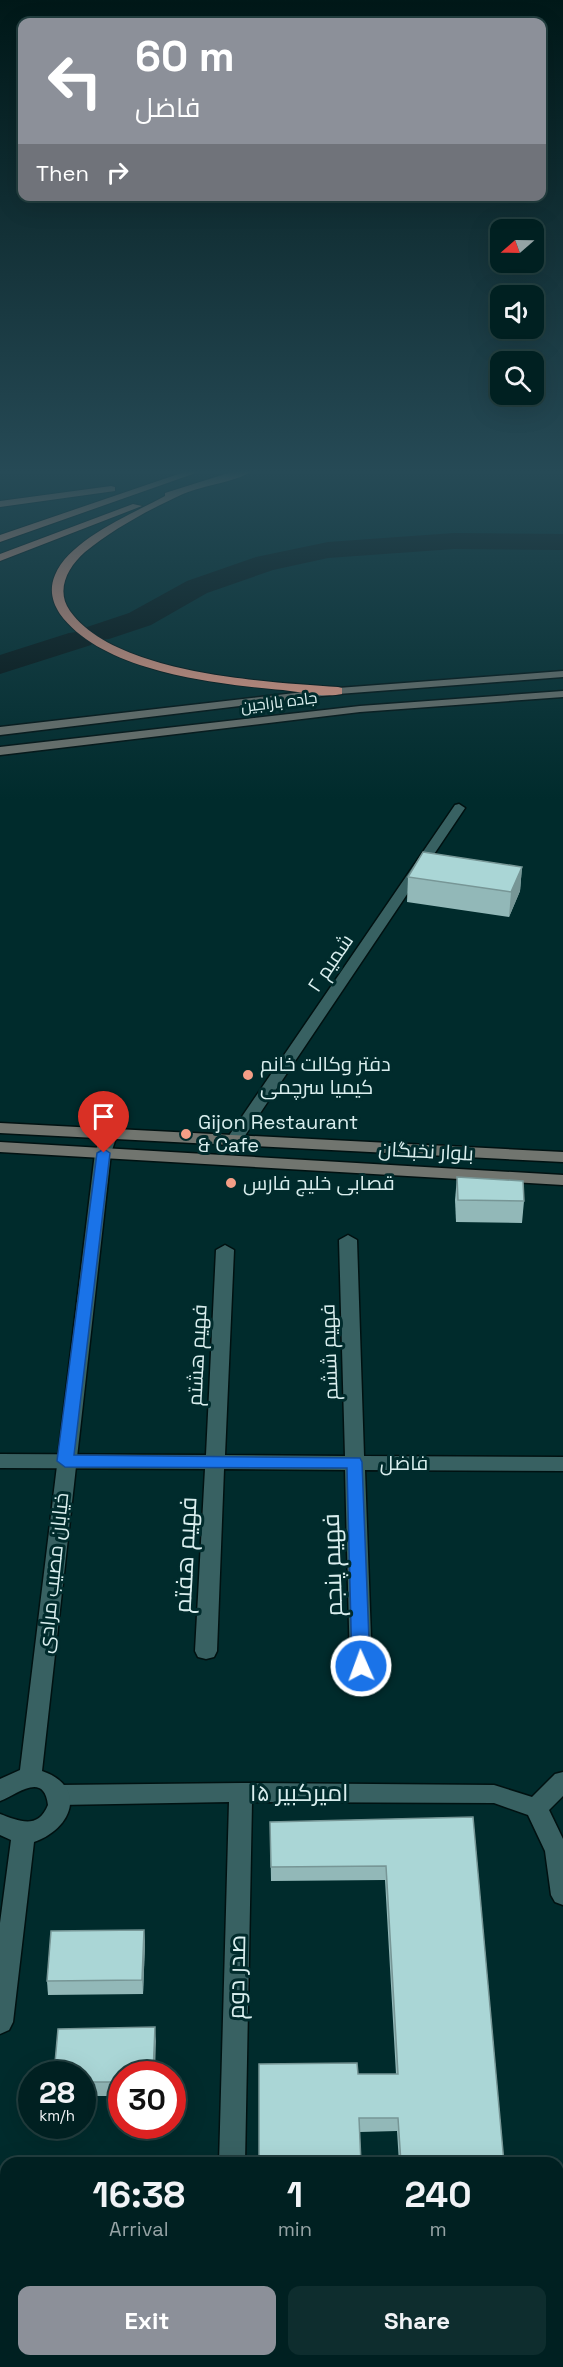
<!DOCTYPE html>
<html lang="en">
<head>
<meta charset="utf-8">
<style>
  :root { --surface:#002021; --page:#0e2d2e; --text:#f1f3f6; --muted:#95a3a5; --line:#223e3f; --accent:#8c9099 }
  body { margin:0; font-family:"Space Grotesk",Cairo,sans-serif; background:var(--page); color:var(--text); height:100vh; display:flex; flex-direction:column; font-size:22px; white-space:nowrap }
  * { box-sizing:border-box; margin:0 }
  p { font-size:20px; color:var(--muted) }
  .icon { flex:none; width:33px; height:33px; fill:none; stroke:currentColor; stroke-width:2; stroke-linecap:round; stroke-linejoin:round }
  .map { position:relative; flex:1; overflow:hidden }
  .sheet { position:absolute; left:0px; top:2157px; width:564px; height:210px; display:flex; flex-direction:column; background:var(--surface); border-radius:18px 18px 0 0; box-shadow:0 6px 24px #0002,0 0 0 2px var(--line) }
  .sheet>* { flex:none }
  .banner { position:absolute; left:18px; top:18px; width:528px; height:183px; border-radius:12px; box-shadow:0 6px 24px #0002,0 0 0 2px var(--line); background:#8c9099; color:#fff; overflow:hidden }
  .needle { width:39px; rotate:250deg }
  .buttons { position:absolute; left:490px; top:219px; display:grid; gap:12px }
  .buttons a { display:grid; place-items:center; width:54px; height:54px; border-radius:12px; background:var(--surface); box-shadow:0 6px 24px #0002,0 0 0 2px var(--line); font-size:30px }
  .speed { position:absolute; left:18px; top:2061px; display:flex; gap:12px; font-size:30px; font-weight:700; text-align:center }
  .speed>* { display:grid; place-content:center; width:78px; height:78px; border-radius:50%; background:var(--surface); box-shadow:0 6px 24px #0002,0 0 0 2px var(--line); line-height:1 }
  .speed small { font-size:15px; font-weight:400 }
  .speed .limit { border:9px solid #d22; background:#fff; color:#111 }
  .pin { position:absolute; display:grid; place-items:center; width:51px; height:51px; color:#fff; margin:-62px -26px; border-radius:50% 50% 50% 0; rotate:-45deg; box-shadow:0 0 6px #0007 }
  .pin .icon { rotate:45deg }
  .me { position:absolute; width:66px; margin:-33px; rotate:358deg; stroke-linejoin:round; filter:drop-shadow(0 0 4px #0008) }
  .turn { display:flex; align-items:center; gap:21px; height:126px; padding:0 18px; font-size:27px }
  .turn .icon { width:78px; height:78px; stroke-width:2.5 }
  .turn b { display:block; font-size:42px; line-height:51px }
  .then { display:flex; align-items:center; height:57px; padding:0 18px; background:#0003; gap:12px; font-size:22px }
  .eta { display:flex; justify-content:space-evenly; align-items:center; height:102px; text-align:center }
  .eta b { font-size:36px; font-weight:700; line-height:42px }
  .button { display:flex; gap:12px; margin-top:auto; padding:12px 18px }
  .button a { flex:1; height:69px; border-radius:12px; background:var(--accent); color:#fff; font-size:24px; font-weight:700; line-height:69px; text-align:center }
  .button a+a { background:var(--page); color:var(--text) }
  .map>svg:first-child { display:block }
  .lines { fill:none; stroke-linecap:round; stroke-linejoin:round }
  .river { fill:#030f0f; fill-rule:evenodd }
  .minor-casing { stroke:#011; stroke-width:3 }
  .tertiary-casing { stroke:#011; stroke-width:3 }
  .secondary-casing { stroke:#011; stroke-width:3 }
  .motorway-casing { stroke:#011; stroke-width:2 }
  .minor { fill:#386162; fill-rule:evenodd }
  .tertiary { fill:#386162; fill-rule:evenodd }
  .secondary { fill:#71756f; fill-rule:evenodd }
  .motorway { fill:#f5a38c; fill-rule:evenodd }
  .wall { fill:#92b8b8 }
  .shaded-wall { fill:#779696 }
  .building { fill:#aad6d6; stroke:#779696; stroke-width:1.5 }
  .route { fill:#1a73e8; stroke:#114b97; stroke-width:1.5 }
  .poi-dot { fill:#f49e86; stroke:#002b2c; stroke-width:2 }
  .labels { text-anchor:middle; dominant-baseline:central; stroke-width:6; stroke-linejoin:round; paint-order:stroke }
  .far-street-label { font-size:16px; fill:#d9eeee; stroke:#002b2c }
  .street-label { font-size:20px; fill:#d9eeee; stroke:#002b2c }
  .poi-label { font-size:20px; fill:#d9eeee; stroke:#002b2c; text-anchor:start }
  .near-street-label { font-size:24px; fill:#d9eeee; stroke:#002b2c }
</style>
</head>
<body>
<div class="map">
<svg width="563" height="2367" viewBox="0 0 563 2367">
  <rect width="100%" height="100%" fill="#002b2c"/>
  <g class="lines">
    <!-- river -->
    <polygon class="river" points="454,533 563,534 563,550 454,549 328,558 273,570 207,593 151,625 109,639 94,641 91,645 0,674 0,655 69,633 84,631 87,627 129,613 187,581 256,557 328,542"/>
    <defs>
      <g id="minor">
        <polygon points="459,804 465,808 242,1140 240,1143 228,1143 226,1140 455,805"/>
        <polygon points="348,1235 357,1240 364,1456 563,1457 563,1471 365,1470 372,1666 369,1672 361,1674 353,1672 350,1666 345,1470 224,1469 217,1651 214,1657 206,1659 198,1657 195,1651 205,1469 0,1468 0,1454 206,1455 216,1250 225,1245 234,1250 225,1455 345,1456 339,1240"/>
        <polygon points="563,1772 563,1796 549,1810 563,1839 563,1905 555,1902 551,1895 545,1851 528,1815 494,1803 252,1802 245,2163 219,2163 229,1802 59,1805 51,1802 48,1795 51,1788 59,1785 241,1783 494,1785 532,1797 555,1774"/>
      </g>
      <path id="tertiary" d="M109 1130 117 1135 111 1153 42 1771C88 1787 72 1829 34 1842L13 2022 9 2030 0 2034V1923L11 1840 0 1835V1814C19 1821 38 1830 48 1805 44 1770 15 1796 0 1801V1779L20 1770 95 1153 101 1135Z"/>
      <g id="secondary">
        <polygon points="563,671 563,677 338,694 0,735 0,727 338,688"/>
        <polygon points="563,691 563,697 360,712 0,755 0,747 360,706"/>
        <polygon points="0,1123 563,1152 563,1162 0,1133"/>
        <polygon points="0,1142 563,1175 563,1185 0,1152"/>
      </g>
      <g id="motorway">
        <polygon points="193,469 207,469 0,542 0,535"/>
        <path d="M241 469H255C239 482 203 485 183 494 150 509 113 529 85 552 68 567 55 590 70 611 115 674 265 682 338 687L342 688V694C325 698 301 692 283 690 216 684 102 672 60 614 52 602 49 589 55 575 70 539 132 514 165 496V493Z"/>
        <polygon points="111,486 115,487 115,491 0,507 0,501"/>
        <polygon points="133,504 142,506 0,561 0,554"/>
      </g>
    </defs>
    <!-- minor casing -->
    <use href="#minor" class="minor-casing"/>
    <!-- tertiary casing -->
    <use href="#tertiary" class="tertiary-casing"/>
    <!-- secondary casing -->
    <use href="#secondary" class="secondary-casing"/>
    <!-- motorway casing -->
    <use href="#motorway" class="motorway-casing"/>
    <!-- minor -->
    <use href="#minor" class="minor"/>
    <!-- tertiary -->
    <use href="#tertiary" class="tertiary"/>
    <!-- secondary -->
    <use href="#secondary" class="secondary"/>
    <!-- motorway -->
    <use href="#motorway" class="motorway"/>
  </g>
  <!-- wall -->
  <g class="wall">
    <polygon points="522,867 520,891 509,917 407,902 408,877"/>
    <polygon points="457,1177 524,1201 522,1223 456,1222 455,1200"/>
    <polygon points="473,1817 504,2163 399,2163 397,2131 360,2132 259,2163 358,2074 396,2074 385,1880 271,1881 270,1822"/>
    <polygon points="144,1930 145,1944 143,1994 48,1995 47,1981"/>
    <polygon points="156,2041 122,2074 122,2096 82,2096 82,2074"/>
  </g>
  <!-- shaded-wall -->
  <g class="shaded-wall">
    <polygon points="522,867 520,891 509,917 511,892"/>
    <polygon points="144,1930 145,1944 143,1994 142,1980"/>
    <polygon points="155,2027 156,2041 155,2074 153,2074"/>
  </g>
  <!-- building -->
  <g class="building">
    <polygon points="423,852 522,867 511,892 408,877"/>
    <polygon points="457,1177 523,1181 524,1201 458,1200"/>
    <polygon points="473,1817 504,2163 401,2163 398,2118 359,2118 361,2163 259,2163 259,2064 357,2063 358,2074 398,2074 386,1866 271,1867 270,1822"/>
    <polygon points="144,1930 142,1980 47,1981 51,1931"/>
    <polygon points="155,2027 153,2074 122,2074 122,2082 82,2082 82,2074 54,2074 58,2029"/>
    <polygon points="21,2361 132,2361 131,2367 21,2367"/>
    <rect x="259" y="2361" width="260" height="6"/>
  </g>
  <!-- sky -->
  <linearGradient id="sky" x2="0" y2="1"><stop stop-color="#001818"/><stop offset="0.59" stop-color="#264a56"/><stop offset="1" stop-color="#264a56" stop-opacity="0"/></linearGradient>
  <rect width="563" height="800" fill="url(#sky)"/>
  <!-- route -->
  <polygon class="route" points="104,1149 110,1153 74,1455 360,1458 362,1462 370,1666 367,1671 355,1671 352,1666 347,1468 65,1467 57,1461 97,1153"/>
  <!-- markers -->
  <g class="poi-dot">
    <circle cx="248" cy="1075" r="6"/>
    <circle cx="186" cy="1134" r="6"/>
    <circle cx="231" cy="1183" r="6"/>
  </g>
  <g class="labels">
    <!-- far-street labels -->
    <g class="far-street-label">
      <text transform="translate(279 702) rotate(-7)">جاده باراجین</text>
    </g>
    <!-- street labels -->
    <g class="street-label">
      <text transform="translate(330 963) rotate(-56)">شمیم ۲</text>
      <text transform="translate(426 1151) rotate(3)">بلوار نخبگان</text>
      <text transform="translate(329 1352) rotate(-92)">فهیم ششم</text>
      <text transform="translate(197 1355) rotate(-87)">فهیم هشتم</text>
      <text x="404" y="1463">فاضل</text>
      <text transform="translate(53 1573) rotate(-84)">خیابان مصیب مرادی</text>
    </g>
    <!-- poi labels -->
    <g class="poi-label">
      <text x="260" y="1064">دفتر وکالت خانم<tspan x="260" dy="23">کیمیا سرچمی</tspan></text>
      <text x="198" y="1122">Gijon Restaurant<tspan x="198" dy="23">&amp; Cafe</tspan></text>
      <text x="243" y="1183">قصابی خلیج فارس</text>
    </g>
    <!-- near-street labels -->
    <g class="near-street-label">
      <text transform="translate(185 1555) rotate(-87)">فهیم هفتم</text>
      <text transform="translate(332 1565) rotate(-92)">فهیم پنجم</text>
      <text x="299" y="1792">امیرکبیر ۱۵</text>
      <text transform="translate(236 1977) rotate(-89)">صدر دوم</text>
    </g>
  </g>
</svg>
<div class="buttons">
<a><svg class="needle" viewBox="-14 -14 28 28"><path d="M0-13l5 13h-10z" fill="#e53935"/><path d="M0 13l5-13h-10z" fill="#95a3a5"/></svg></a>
<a><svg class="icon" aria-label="sound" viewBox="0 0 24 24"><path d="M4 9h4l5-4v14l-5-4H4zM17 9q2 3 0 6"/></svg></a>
<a><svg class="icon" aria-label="search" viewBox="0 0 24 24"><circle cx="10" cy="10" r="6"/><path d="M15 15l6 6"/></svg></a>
</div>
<div class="speed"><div>28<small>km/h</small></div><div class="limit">30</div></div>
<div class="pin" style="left:104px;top:1153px;background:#d93025"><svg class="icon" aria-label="arrive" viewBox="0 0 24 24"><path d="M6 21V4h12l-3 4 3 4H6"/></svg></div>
<svg class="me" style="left:361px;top:1666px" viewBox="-20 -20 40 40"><circle r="17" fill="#1a73e8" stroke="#fff" stroke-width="3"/><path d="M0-11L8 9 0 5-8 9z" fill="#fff"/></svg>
<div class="banner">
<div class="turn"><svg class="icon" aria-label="left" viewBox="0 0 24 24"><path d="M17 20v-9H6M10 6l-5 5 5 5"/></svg><div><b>60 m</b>فاضل</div></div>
<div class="then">Then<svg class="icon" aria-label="right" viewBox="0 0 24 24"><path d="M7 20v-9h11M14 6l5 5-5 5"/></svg></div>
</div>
<section class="sheet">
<div class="eta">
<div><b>16:38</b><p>Arrival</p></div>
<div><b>1</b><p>min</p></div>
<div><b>240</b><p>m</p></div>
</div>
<div class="button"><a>Exit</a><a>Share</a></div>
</section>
</div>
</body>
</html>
